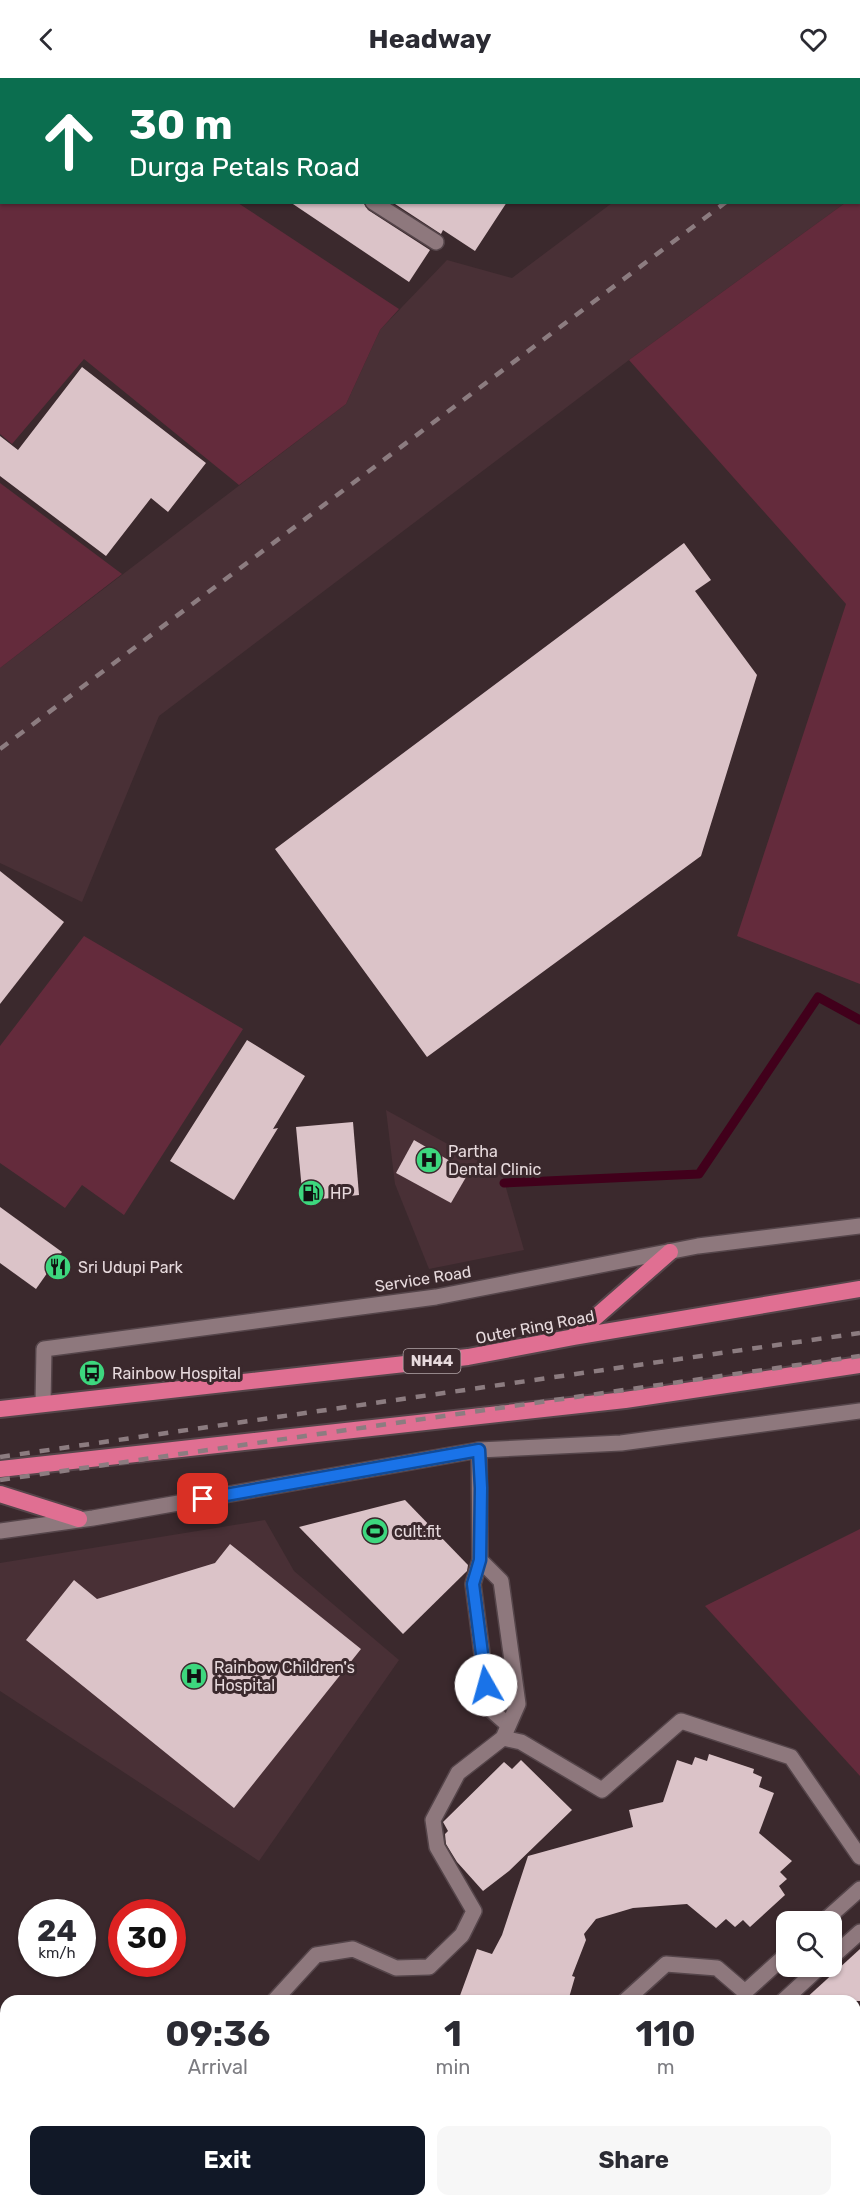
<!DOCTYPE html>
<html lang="en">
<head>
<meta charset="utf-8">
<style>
  :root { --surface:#fff; --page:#f7f7f7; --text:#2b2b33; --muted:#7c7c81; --accent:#111827 }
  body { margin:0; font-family:Rubik,sans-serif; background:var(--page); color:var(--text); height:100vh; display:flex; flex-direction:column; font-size:22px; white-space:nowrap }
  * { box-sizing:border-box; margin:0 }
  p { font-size:20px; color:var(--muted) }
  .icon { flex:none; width:33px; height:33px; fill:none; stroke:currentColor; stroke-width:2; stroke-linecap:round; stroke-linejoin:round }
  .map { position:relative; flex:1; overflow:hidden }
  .side { position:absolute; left:0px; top:1917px; width:861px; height:212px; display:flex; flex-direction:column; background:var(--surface); border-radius:18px 18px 0 0; box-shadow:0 2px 4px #0004 }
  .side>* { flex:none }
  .hud { position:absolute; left:0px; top:0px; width:861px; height:126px; box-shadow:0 2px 4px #0004; background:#0b6e4f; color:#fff; overflow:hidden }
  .buttons { position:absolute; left:776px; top:1833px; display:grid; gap:12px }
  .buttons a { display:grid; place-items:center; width:66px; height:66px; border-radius:12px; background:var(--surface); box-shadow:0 2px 4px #0004; font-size:30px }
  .speed { position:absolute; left:18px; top:1821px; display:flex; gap:12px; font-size:30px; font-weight:700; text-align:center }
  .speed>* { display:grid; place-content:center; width:78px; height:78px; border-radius:50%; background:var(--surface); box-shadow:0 2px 4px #0004; line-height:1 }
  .speed small { font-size:15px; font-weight:400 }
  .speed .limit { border:9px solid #d22; background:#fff; color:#111 }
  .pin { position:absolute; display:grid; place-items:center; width:51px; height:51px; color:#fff; margin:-26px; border-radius:12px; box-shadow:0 3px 9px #0006 }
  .me { position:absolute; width:66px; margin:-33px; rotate:353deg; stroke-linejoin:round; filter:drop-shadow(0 0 4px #0008) }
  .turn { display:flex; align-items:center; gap:21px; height:126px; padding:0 30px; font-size:27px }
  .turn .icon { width:78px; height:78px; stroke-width:2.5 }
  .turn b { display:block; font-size:42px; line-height:51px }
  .eta { display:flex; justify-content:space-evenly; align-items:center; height:102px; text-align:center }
  .eta b { font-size:36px; font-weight:700; line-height:42px }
  .primary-button { display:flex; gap:12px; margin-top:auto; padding:12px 30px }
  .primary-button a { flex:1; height:69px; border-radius:12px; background:var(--accent); color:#fff; font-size:24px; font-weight:700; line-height:69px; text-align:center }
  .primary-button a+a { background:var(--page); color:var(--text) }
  header { display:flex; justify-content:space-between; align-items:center; height:78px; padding:0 30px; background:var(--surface); font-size:27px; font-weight:700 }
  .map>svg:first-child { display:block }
  .built { fill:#493036 }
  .green { fill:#642b3c }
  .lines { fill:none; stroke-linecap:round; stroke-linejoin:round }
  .stream { stroke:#41001b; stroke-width:9 }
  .building { fill:#dbc3c8 }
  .minor-casing { stroke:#55454a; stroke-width:18 }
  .tertiary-casing { stroke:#55454a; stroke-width:18 }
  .trunk-casing { stroke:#55454a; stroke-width:20 }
  .minor { stroke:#8e787d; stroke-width:15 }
  .tertiary { stroke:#8e787d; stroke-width:15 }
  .trunk { stroke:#e06f92; stroke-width:16 }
  .rail { stroke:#8c7c80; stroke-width:4.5; stroke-dasharray:10 10; stroke-linecap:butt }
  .route-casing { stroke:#114b97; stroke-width:15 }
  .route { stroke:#1a73e8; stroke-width:10 }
  .labels { text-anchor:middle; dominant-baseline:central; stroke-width:6; stroke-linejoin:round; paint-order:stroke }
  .shield { fill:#3b292d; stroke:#b3a5a8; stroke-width:1.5 }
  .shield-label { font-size:15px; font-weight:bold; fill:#e7dadd }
  .poi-label { font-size:16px; fill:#e7dadd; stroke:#3b292d; text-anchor:start }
  .street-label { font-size:16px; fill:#e7dadd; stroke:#3b292d }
</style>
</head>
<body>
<header><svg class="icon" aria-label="back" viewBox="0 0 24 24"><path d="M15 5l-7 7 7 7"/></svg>Headway<svg class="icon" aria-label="heart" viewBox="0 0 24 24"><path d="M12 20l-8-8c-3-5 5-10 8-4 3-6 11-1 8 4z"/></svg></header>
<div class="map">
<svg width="860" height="2128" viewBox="0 0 860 2128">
  <rect width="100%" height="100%" fill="#3b292d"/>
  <!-- built -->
  <g class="built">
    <polygon points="612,125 845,125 629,282 159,638 82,824 0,785 0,590 346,326 380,252 447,182 512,200"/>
    <polygon points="386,1032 502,1096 524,1172 429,1191 395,1106"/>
    <polygon points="265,1442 294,1493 399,1582 259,1783 0,1613 0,1485"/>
  </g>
  <!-- green -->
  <g class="green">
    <polygon points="0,0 131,0 2,2 2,124 238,125 399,231 380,252 346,326 239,407 84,281 12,366 0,356"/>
    <polygon points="860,114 860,906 737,858 846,526 629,282 845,125 860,124"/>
    <polygon points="0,405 122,496 0,590"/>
    <polygon points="84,858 243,951 124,1137 82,1107 65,1130 0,1085 0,968"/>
    <polygon points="860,1451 860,1698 705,1528"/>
  </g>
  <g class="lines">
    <!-- stream -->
    <polyline class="stream" points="504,1105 699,1096 818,919 860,942"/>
  </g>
  <!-- building -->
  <g class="building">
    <polygon points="290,124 363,124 368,132 430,172 409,204"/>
    <polygon points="392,124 507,124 475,173 443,152 441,156"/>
    <polygon points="82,289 206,385 168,434 151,420 106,478 0,398 0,358 18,372"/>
    <polygon points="684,465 711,502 695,513 757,597 701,778 427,979 275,771"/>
    <polygon points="0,793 64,844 0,926"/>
    <polygon points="247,962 305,998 273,1051 278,1050 234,1122 170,1083"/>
    <polygon points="353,1044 359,1117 303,1123 296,1049"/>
    <polygon points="414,1062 469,1094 451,1125 396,1095"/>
    <polygon points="0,1129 62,1174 36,1211 0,1185"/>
    <polygon points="405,1422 468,1487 467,1493 403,1556 299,1449"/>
    <polygon points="230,1466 361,1571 234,1730 26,1562 74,1502 97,1521 215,1485"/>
    <polygon points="709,1676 754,1691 753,1695 762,1699 759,1709 774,1715 759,1755 792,1783 780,1794 787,1801 779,1808 785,1817 750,1849 743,1842 735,1849 726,1841 716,1850 687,1826 633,1830 596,1841 584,1856 586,1862 572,1898 575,1899 568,1923 458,1923 477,1871 492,1876 502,1857 528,1778 633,1749 629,1732 663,1724 677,1682 692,1687 695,1679 707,1683"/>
    <polygon points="521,1682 572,1732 509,1793 483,1813 457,1784 446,1766 445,1756 448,1753 443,1744 504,1684 512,1691"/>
    <polygon points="860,1871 860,1923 803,1923"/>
  </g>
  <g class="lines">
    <defs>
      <g id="minor">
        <polyline points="179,0 181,2"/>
        <polyline points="544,0 546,2"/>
        <polyline points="703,2 704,0"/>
        <polyline points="373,124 436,164"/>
        <polyline points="479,1372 480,1482 473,1506 489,1630 507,1646"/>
        <polyline points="503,1660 521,1664 602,1712 681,1643 791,1679 860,1779"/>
        <polyline points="823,1844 860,1811"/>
        <polyline points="831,1880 860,1854"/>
        <polyline points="274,1923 316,1877 353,1871 396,1890 429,1889 462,1857 474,1833 437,1769 433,1742 458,1695 503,1660 518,1626 501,1503 480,1482"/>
        <polyline points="625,1923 666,1886 717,1890 745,1914 786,1877"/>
        <polyline points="783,1923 821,1888"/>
        <polyline points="855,2010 860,2005"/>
        <polyline points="144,2128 150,2122"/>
        <polyline points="414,2128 418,2122"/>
        <polyline points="555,2128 561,2122"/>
        <polyline points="727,2128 733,2122"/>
      </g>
      <g id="tertiary">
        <polyline points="43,1325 44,1271 436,1219 698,1168 860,1148"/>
        <polyline points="0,1453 93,1440 479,1372 621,1365 860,1333"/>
      </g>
      <g id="trunk">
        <polyline points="574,1258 670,1174"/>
        <polyline points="0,1331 468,1279 574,1259 860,1211"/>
        <polyline points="0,1391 625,1322 860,1287"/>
        <polyline points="0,1416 79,1441"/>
      </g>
    </defs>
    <!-- minor casing -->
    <use href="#minor" class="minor-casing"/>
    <!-- tertiary casing -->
    <use href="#tertiary" class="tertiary-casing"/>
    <!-- trunk casing -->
    <use href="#trunk" class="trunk-casing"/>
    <!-- minor -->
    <use href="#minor" class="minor"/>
    <!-- tertiary -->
    <use href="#tertiary" class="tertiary"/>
    <!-- trunk -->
    <use href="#trunk" class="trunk"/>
    <!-- rail -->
    <g class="rail">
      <polyline points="0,671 726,124"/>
      <polyline points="0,1379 860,1255"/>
      <polyline points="0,1402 860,1278"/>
    </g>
  </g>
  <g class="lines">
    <defs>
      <polyline id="route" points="203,1421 479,1372 481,1410 480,1482 473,1506 486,1607"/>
    </defs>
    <!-- route casing -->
    <use href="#route" class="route-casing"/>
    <!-- route -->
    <use href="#route" class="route"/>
  </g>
  <!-- icons -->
  <defs>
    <symbol id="hospital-disc" viewBox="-11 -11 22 22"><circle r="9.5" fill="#3dd77e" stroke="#3b292d"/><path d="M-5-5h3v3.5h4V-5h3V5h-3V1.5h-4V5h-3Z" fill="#111"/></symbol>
    <symbol id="fuel-disc" viewBox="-11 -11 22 22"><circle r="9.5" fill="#3dd77e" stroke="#3b292d"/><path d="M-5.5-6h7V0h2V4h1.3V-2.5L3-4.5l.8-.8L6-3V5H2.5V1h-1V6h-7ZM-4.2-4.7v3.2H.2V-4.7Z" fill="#111"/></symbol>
    <symbol id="restaurant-disc" viewBox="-11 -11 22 22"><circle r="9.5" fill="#3dd77e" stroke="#3b292d"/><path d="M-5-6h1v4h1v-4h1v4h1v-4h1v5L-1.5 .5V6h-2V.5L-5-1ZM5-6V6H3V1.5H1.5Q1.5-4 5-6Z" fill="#111"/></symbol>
    <symbol id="bus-disc" viewBox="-11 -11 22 22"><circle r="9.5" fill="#3dd77e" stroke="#3b292d"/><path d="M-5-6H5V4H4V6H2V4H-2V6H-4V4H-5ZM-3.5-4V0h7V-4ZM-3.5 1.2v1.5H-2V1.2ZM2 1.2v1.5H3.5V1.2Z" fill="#111"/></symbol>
    <symbol id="stadium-disc" viewBox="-11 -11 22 22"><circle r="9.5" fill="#3dd77e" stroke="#3b292d"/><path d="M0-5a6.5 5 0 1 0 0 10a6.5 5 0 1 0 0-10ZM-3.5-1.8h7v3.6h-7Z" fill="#111"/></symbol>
  </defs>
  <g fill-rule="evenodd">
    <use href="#hospital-disc" x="414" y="1067" width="30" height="30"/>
    <use href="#fuel-disc" x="296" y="1100" width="30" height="30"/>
    <use href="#restaurant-disc" x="43" y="1174" width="30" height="30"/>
    <use href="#bus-disc" x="77" y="1280" width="30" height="30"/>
    <use href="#stadium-disc" x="360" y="1438" width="30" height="30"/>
    <use href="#hospital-disc" x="179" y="1583" width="30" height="30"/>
  </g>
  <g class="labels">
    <!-- shield labels -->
    <rect class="shield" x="403.5" y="1271" width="57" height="24" rx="4.5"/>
    <g class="shield-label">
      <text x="432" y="1283">NH44</text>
    </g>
    <!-- poi labels -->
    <g class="poi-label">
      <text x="448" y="1073">Partha<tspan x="448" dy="18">Dental Clinic</tspan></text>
      <text x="330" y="1115">HP</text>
      <text x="78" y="1189">Sri Udupi Park</text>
      <text x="112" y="1295">Rainbow Hospital</text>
      <text x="394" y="1453">cult.fit</text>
      <text x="214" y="1589">Rainbow Children's<tspan x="214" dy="18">Hospital</tspan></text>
    </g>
    <!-- street labels -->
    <g class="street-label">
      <text transform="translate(423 1201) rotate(-9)">Service Road</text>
      <text transform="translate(535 1249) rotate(-11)">Outer Ring Road</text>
    </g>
  </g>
</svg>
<div class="buttons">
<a><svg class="icon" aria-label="search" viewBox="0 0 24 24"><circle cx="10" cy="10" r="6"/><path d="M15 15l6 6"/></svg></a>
</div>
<div class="speed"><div>24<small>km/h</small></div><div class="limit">30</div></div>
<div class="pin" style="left:203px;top:1421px;background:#d93025"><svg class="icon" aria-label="arrive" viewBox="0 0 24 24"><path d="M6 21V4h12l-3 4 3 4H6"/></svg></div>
<svg class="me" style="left:486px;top:1607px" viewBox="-20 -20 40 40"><circle r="19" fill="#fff"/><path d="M0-13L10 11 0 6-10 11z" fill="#1a73e8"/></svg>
<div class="hud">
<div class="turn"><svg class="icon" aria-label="ahead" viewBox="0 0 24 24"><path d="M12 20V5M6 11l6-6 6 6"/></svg><div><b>30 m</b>Durga Petals Road</div></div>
</div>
<section class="side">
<div class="eta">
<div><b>09:36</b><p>Arrival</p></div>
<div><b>1</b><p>min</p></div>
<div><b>110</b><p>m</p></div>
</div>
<div class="primary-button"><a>Exit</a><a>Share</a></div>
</section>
</div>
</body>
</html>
